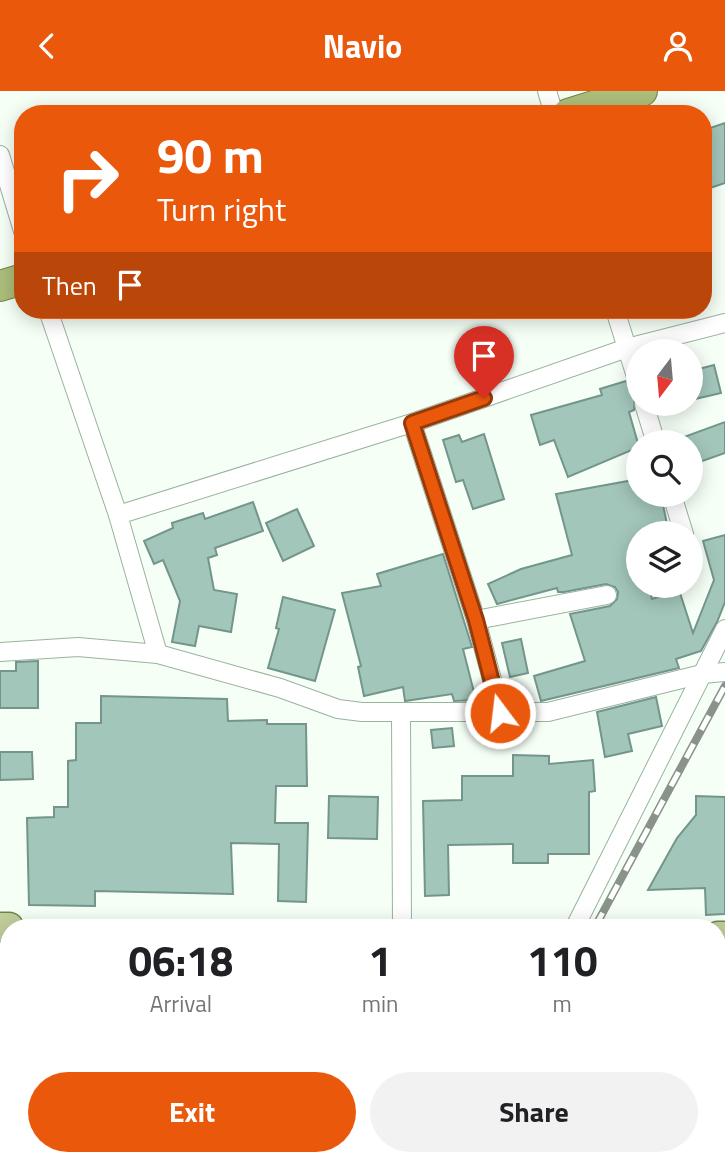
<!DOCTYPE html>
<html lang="en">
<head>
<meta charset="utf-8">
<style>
  :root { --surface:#fff; --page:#f2f2f2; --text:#202124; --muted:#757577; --accent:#ea580c }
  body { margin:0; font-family:"Titillium Web",sans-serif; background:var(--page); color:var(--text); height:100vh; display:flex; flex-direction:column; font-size:26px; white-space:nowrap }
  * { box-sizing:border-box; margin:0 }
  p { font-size:23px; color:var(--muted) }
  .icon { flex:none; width:38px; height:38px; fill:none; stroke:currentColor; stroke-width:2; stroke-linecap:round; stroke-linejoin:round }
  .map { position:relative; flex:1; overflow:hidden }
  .details { position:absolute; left:0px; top:828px; width:726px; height:247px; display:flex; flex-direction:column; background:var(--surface); border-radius:28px 28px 0 0; box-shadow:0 4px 18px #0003 }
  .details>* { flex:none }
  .hud { position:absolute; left:14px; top:14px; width:698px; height:214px; border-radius:28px; box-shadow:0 4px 18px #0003; background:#ea580c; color:#fff; overflow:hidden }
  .needle { width:46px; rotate:196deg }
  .buttons { position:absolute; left:626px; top:248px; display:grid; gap:14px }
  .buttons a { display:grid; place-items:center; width:77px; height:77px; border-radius:50%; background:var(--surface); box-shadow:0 4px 18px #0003; font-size:35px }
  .pin { position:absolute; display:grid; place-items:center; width:60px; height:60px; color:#fff; margin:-72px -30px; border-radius:50% 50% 50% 0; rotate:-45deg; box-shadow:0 0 7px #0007 }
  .pin .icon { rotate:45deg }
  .me { position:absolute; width:77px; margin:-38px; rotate:345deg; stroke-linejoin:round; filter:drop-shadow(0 0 5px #0008) }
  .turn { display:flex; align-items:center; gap:24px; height:147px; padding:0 28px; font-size:32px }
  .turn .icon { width:91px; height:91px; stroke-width:2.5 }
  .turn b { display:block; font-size:49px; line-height:60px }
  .then { display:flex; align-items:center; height:66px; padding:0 28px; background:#0003; gap:14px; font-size:26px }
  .eta { display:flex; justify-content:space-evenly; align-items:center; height:119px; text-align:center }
  .eta b { font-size:42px; font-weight:700; line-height:49px }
  .primary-button { display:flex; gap:14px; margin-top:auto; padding:14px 28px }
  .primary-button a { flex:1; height:80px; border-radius:42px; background:var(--accent); color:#fff; font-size:28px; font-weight:700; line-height:80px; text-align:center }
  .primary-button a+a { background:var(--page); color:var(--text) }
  header { display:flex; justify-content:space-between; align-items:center; height:91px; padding:0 28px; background:var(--accent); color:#fff; font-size:32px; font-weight:700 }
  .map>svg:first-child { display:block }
  .building { fill:#a3c6bb; stroke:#73958b; stroke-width:2 }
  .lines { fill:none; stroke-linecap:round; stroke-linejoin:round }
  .minor-casing { stroke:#9ab39d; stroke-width:20 }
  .primary-casing { stroke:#708349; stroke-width:31 }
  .trunk-casing { stroke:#708349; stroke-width:32 }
  .minor { stroke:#fff; stroke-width:18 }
  .primary { stroke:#c0ce9b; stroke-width:28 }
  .trunk { stroke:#abbe7a; stroke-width:30 }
  .rail-casing { stroke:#89938a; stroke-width:8 }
  .rail { stroke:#fff; stroke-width:5; stroke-dasharray:16; stroke-linecap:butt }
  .route-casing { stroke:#983908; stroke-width:18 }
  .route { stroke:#ea580c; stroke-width:12 }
</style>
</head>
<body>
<header><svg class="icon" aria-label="back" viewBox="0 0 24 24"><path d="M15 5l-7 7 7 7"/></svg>Navio<svg class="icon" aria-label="person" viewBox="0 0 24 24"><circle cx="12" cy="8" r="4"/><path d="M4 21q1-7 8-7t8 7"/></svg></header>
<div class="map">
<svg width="725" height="1073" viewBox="0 0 725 1073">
  <rect width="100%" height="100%" fill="#f5fff6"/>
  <!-- building -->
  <g class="building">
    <polygon points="725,32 725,92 704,99 704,39"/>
    <polygon points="714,274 721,302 691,309 691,280"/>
    <polygon points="626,290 631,303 635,306 634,319 629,321 639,356 568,386 554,349 540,354 531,324 602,304 600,298"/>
    <polygon points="725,331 725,362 694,373 691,352 687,352 684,346"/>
    <polygon points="484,343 504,408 473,418 463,389 456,391 443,349 459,344 462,351"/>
    <polygon points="639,388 639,404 661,404 669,443 639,443 639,495 649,495 652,508 679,499 693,542 714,489 703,450 725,444 725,511 717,531 701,560 676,568 679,577 541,610 534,585 585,570 570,523 610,515 617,508 618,501 615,496 606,493 564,501 558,501 557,497 497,513 488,493 521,478 572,464 556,403"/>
    <polygon points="253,411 263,440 215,457 217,464 208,467 214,499 237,503 231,541 199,535 195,555 172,551 180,510 163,469 154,473 144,450 173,437 172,432 203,422 205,428"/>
    <polygon points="297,418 314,455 283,470 266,432"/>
    <polygon points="443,463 472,556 463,558 476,609 454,610 452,603 405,610 403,596 364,605 358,576 361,575 342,502 381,495 377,483"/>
    <polygon points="283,506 335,519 315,590 268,577 279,538 276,537"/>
    <polygon points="521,548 528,582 510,586 502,552"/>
    <polygon points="38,570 38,617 0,617 0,580 16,580 16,571"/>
    <polygon points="101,605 227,608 228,630 267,629 267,633 306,633 307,695 276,695 275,732 308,732 306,811 278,810 279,753 231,752 233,803 95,800 95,815 29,814 27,727 54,726 54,716 68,716 68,670 76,669 76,632 101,632"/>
    <polygon points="656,606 662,635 628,643 632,660 605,666 597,621"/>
    <polygon points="452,637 454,655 433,657 431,639"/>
    <polygon points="0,661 32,661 33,688 0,689"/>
    <polygon points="513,664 549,665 549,673 593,669 595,700 589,701 589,763 548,763 548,772 513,772 513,753 448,754 449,804 425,805 423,710 462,709 462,685 513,685"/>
    <polygon points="329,705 378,706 377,748 328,747"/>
    <polygon points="696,705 725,706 725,823 706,824 705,797 648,799 677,747 696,724"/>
  </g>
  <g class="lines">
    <defs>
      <g id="minor">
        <polyline points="547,0 554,23"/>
        <polyline points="0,64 23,140"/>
        <polyline points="48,219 118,424 158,563"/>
        <polyline points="615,219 639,295"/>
        <polyline points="644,313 656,352"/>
        <polyline points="412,332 476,529 501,622"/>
        <polyline points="672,404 684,443"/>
        <polyline points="118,424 412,332 627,257 725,232"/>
        <polyline points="691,467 692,471"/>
        <polyline points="476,529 607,504"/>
        <polyline points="0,561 78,556 158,563 280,597 338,618 362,621 548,621 702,583 725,581"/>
        <polyline points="401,621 402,836"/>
        <polyline points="575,836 725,538"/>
        <polyline points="399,1073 399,1066"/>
      </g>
      <g id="primary">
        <polyline points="0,836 9,836"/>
        <polyline points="718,845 725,845"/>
      </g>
      <g id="trunk">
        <polyline points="568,23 642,0"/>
        <polyline points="0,195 23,188"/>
      </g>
    </defs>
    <!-- minor casing -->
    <use href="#minor" class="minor-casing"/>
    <!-- primary casing -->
    <use href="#primary" class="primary-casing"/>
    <!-- trunk casing -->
    <use href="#trunk" class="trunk-casing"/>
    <!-- minor -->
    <use href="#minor" class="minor"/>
    <!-- primary -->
    <use href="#primary" class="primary"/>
    <!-- trunk -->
    <use href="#trunk" class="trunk"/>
    <defs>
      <g id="rail">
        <polyline points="595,836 725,595"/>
        <polyline points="467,1073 471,1066"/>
      </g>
    </defs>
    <!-- rail casing -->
    <use href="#rail" class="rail-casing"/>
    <!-- rail -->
    <use href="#rail" class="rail"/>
  </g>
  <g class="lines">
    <defs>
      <polyline id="route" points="484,307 412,332 476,529 500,622"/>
    </defs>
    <!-- route casing -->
    <use href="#route" class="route-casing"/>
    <!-- route -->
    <use href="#route" class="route"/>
  </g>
</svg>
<div class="buttons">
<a><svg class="needle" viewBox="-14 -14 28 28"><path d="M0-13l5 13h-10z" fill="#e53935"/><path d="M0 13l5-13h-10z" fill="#757577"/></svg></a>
<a><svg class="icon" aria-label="search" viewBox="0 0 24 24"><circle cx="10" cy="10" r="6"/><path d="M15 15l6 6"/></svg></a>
<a><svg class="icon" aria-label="layers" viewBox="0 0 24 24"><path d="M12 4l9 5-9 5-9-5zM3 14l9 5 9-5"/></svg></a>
</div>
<div class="pin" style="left:484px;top:307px;background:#d93025"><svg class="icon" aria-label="arrive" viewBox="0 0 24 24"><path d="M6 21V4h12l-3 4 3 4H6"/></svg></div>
<svg class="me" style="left:500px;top:622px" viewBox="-20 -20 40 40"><circle r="17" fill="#ea580c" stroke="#fff" stroke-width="3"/><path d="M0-11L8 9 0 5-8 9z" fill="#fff"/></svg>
<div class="hud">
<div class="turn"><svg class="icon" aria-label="right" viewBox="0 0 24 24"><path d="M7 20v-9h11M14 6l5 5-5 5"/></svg><div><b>90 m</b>Turn right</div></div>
<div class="then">Then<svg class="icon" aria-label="arrive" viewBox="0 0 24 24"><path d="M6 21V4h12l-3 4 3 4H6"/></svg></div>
</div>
<section class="details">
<div class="eta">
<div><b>06:18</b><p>Arrival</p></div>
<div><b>1</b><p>min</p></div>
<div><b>110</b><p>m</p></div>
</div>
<div class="primary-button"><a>Exit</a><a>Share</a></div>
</section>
</div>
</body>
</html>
